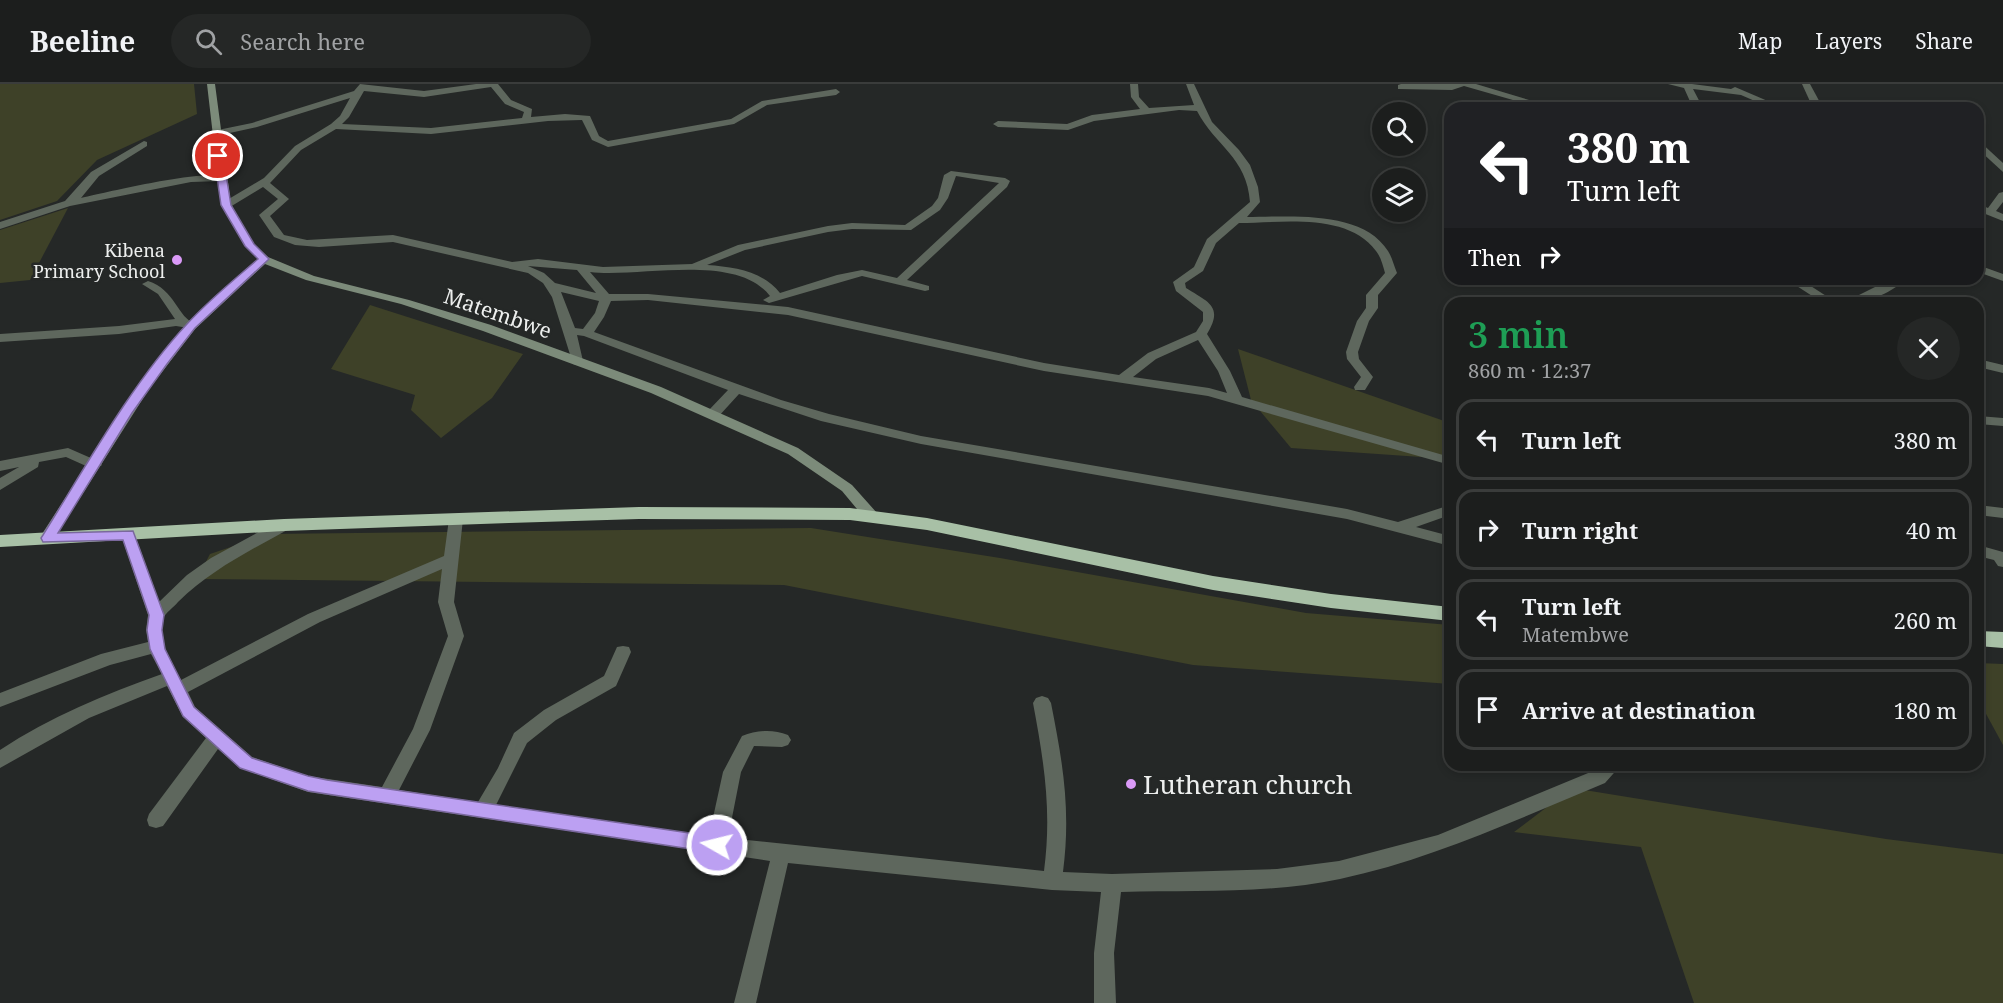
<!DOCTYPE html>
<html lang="en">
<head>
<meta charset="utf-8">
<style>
  :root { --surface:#1c1e1d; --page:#252726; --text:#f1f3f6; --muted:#a0a2a4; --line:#3a3c3b }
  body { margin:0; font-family:"Noto Serif",serif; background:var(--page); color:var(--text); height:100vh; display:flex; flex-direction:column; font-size:22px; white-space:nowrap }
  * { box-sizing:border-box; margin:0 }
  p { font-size:20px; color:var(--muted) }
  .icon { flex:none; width:33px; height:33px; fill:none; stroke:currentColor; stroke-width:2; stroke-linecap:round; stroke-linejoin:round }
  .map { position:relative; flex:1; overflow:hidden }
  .drawer { position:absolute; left:1444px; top:213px; width:540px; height:474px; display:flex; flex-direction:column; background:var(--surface); border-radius:18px; box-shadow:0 3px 9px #0003,0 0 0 2px var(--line) }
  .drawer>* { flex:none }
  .top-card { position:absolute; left:1444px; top:18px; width:540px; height:183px; border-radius:18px; box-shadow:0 3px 9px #0003,0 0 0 2px var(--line); background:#202124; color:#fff; overflow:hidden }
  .controls { position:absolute; left:1372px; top:18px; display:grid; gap:12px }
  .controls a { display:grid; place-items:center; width:54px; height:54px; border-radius:50%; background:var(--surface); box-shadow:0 3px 9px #0003,0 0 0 2px var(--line); font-size:30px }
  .pin { position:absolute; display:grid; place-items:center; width:51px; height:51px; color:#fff; margin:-26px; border:3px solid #fff; border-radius:50%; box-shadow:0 2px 6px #0007 }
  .me { position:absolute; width:66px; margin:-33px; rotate:278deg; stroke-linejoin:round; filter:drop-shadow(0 0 4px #0008) }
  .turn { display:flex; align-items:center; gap:21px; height:126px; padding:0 24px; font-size:27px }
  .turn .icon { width:78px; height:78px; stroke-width:2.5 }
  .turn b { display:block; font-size:42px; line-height:51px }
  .then { display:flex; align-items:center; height:57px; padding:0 24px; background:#0003; gap:12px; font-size:22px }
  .round { display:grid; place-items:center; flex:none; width:63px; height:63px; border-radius:32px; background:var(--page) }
  .headline { display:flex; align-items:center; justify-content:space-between; height:102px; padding:0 24px }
  h1 { font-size:36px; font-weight:600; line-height:45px; color:#1e9e55 }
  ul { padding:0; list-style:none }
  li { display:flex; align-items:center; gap:18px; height:81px; margin:0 12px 9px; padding:0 12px; border:3px solid var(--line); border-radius:18px }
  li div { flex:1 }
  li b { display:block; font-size:22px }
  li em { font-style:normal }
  header { display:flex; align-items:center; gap:36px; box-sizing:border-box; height:84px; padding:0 30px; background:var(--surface); border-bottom:2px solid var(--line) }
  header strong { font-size:28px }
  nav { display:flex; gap:33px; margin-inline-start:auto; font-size:21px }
  .search { width:420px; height:54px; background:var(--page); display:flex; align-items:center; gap:15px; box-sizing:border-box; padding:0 21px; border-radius:33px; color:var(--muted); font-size:22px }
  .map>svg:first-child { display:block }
  .green { fill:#3e4128 }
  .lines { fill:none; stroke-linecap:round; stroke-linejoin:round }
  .street { fill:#5e675d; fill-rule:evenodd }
  .secondary { fill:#7c8b7a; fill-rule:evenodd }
  .highway { fill:#a8c0a6; fill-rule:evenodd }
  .route { fill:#bca0f2; stroke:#7a689d; stroke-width:1.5 }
  .poi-dot { fill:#da9af7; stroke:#252827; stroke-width:2 }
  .labels { text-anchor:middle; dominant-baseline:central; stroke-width:5; stroke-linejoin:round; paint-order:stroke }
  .far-poi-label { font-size:18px; fill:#edefee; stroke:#252827; text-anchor:end }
  .street-label { font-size:21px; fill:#edefee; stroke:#252827 }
  .near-poi-label { font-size:26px; fill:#edefee; stroke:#252827; text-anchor:start }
</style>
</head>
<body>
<header>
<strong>Beeline</strong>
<div class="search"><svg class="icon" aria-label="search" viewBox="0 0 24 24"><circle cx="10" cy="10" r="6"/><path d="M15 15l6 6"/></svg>Search here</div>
<nav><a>Map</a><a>Layers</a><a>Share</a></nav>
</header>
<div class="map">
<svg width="2003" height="919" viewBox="0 0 2003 919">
  <rect width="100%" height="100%" fill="#252827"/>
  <!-- green -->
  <g class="green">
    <polygon points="0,0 194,0 197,30 97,76 57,117 0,136"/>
    <polygon points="68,124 30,196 0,199 0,146"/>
    <polygon points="370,221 523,270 492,314 441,354 411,326 415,311 331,285"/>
    <polygon points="1238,265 1450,339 1450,375 1291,364 1251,316"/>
    <polygon points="811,444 1000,474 1306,529 1450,541 1450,600 1193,581 784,501 197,495 210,470 269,450"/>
    <polygon points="1978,579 2003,580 2003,661 1979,617"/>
    <polygon points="1572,704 1886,755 2003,770 2003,919 1694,919 1641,763 1514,748"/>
  </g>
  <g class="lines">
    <!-- street -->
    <g class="street">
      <path d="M360 0 424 7 476 0H498L511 16 532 25 531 33 565 30 590 32 599 52 608 57 731 35 762 17 836 5 840 8 836 11 767 21 734 40 608 63 592 56 582 36 548 37 431 50 336 45 301 66 270 99 289 115 270 132 284 151 307 156 393 151 512 178 538 175 603 183 692 180 738 161 828 142 852 139 905 141 932 122 938 114 944 91 951 87 1005 94 1010 97 1007 103 907 196 929 202V206L925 207 862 192 769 219 763 216 770 212C736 168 640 194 590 188L609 210H648L788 223 1044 279 1119 291 1148 269 1196 248 1203 237V228L1176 207 1173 198 1194 183 1207 155 1250 118C1247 73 1215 62 1197 27L1179 26 1094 37 1068 46 998 43 993 40 998 37 1067 40 1092 31 1140 25 1131 13 1130 0H1138L1139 13 1149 24 1194 21 1186 0H1194L1212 38 1239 66 1250 81 1258 103 1260 118 1247 133C1288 133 1362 125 1388 167 1392 173 1394 182 1397 189L1378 211V224L1369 237 1358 268 1359 275 1373 293 1365 306H1355L1354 303 1361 293 1347 275 1346 268 1357 237 1366 224V211L1385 189C1383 182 1381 173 1376 167 1347 128 1281 139 1239 139L1216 159 1203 187 1185 199 1186 204C1208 218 1224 222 1207 250L1230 287 1242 313 1450 373V381L1208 312 1044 287 788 231 648 216 611 217 604 233 594 248 781 316 829 330 921 352 1347 425 1398 438 1450 421V431L1416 443 1450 452V462L1347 435 921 360 821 337 739 310 718 333H708L706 330 708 327 728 306 584 252 577 251 583 277 577 281 573 280 552 213 543 199 528 189 393 158 319 163 295 161 274 153 259 131 278 115 263 103 230 123H222V119L264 94 295 62 331 40 340 32 350 14 257 43 216 52 213 51V47L252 39 354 7ZM491 3 505 20 524 28 522 34 431 44 342 40 349 33 364 7 424 13ZM956 92 999 99 897 194 862 186 837 191 780 209C762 187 735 183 707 181L745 166 828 148 852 145 911 146 940 126 948 114ZM528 182 577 186 596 209 555 199 544 189ZM561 208 599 217 595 229 583 245 575 244ZM1198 256 1218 287 1227 309 1209 304 1133 293 1156 275Z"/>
      <polygon points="1401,0 1476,0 1556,24 1541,24 1464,2 1452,6 1398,5 1398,1"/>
      <polygon points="1668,0 1692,0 1731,5 1735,3 1784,24 1771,24 1741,11 1693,5 1703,24 1693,24 1684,4"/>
      <polygon points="1802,0 1810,0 1823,24 1813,24"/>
      <polygon points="1942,19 1949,24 1939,24 1938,22"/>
      <polygon points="1978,56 2003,79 2003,88 1978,65"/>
      <path d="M144 57 147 58V62L99 92 81 114C104 109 211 83 226 94L221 97 191 98 70 122 0 145V138L65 117 91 88Z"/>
      <polygon points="2003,108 2003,118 1996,127 2003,130 2003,137 1978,127 1978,120 1988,124 1999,109"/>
      <polygon points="1978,181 2003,190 2003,197 1978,188"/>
      <polygon points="1786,195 1800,195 1837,219 1823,219"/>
      <path d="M1891 195H1905C1890 211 1864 219 1843 219Z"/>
      <path d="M148 197C175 205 178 235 195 239V245L176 242 119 250 0 258V250L119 242 175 235 158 210 142 200Z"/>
      <polygon points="1978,275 2003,281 2003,289 1978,283"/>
      <polygon points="1978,332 2003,334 2003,342 1978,340"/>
      <polygon points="68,364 100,378 102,381 95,386 66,373 39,378 38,383 0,406 0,394 19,383 0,387 0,377"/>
      <polygon points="1978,421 2003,424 2003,434 1978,431"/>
      <path d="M456 430 463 435 454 518 464 552 430 646 399 706 478 718 498 684 514 649 544 626 604 592 617 563 623 562 629 563 631 568 616 602 556 636 527 659 496 721 709 752 723 688 742 652C757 646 773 645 788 651L791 656 788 661 782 663 754 662 741 688 728 754 1044 787C1052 727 1044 678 1033 619L1036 614 1042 612 1048 614 1051 619C1063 680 1071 726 1063 788L1112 790 1277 785 1339 777 1438 751 1593 687 1600 681H1621L1605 699C1518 735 1433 775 1340 795 1269 810 1193 806 1121 808L1114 869 1116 919H1094V869L1101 808 1052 806 788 779 756 919H734L770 777 308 708 240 684 218 665 163 742 156 744 149 742 147 736 149 730 206 654 183 633 167 602 89 634 0 684V666C50 633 105 610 162 590L151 570 110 581 0 623V609L101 570 148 558 146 546 148 531 121 451 123 447H133L135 451 159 518 187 491 211 474 279 437H289L291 441 289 445C249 467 211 486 178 518 174 523 165 529 163 535 157 557 172 578 181 596L308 530 444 472 449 435ZM442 485 438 518 448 552 413 645 382 703 308 692 252 673 195 623 188 608 320 538Z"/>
      <polygon points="1978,461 2003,468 2003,483 1998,482 1994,476 1978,472"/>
    </g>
    <!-- secondary -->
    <polygon class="secondary" points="207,0 215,0 231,121 254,160 268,173 314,192 409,216 491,241 661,303 798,364 852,401 877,429 879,433 877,437 867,437 842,407 788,370 651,309 483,247 401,220 306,196 265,180 195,245 149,305 52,458 42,458 40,454 42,450 139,300 187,239 258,175 245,162 221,121"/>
    <!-- highway -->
    <g class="highway">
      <polygon points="639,423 850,424 927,434 1213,492 1331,510 1450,523 1450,537 1331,524 1213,506 927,446 850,436 639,435 509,439 284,447 0,463 0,451 284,435"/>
      <polygon points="1978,547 2003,548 2003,564 1978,562"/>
    </g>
  </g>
  <!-- route -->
  <path class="route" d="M218 69 223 72 231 121 254 160 269 175 195 244 167 280 132 329 58 449 133 447 164 531 162 546 165 565 194 623 252 674 308 692 327 696 717 753 723 756 725 761 723 767 717 769 327 710 308 707 240 684 183 632 150 565 147 546 149 531 123 456 43 458 41 454 43 451C86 382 132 299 187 240 209 216 234 196 258 175L245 162 221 121 214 72Z"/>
  <!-- markers -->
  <g class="poi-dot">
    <circle cx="177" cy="176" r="6"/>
    <circle cx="1131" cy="700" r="6"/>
  </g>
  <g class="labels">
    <!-- far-poi labels -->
    <g class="far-poi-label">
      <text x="165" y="166">Kibena<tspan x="165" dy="21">Primary School</tspan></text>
    </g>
    <!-- street labels -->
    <g class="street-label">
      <text transform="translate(498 229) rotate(19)">Matembwe</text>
    </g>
    <!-- near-poi labels -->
    <g class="near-poi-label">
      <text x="1143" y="700">Lutheran church</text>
    </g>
  </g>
</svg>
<div class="controls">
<a><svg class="icon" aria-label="search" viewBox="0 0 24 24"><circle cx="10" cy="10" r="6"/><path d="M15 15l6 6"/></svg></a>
<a><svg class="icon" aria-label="layers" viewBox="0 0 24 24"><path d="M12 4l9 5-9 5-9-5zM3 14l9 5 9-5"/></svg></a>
</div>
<div class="pin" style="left:218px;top:72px;background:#d93025"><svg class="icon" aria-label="arrive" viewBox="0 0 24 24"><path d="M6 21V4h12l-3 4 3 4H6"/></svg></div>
<svg class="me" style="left:717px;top:761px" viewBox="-20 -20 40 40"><circle r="17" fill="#bca0f2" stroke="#fff" stroke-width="3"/><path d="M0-11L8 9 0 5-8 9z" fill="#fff"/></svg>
<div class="top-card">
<div class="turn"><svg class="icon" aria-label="left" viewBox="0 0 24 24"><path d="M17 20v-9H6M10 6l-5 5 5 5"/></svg><div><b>380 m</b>Turn left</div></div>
<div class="then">Then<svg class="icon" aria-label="right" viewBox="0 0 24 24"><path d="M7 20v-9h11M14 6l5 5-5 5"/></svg></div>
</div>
<section class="drawer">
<div class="headline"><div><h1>3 min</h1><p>860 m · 12:37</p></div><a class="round"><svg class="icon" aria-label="close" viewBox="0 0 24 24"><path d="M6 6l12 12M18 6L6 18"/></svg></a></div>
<ul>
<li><svg class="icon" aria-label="left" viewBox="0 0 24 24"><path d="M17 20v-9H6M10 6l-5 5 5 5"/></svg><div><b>Turn left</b></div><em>380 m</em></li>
<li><svg class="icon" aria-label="right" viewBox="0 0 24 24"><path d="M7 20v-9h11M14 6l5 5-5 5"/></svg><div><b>Turn right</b></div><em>40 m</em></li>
<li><svg class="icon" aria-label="left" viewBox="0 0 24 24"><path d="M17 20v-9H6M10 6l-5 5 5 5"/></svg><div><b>Turn left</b><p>Matembwe</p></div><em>260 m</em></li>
<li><svg class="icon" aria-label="arrive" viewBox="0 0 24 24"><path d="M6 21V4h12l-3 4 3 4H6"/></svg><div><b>Arrive at destination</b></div><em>180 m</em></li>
</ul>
</section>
</div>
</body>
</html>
